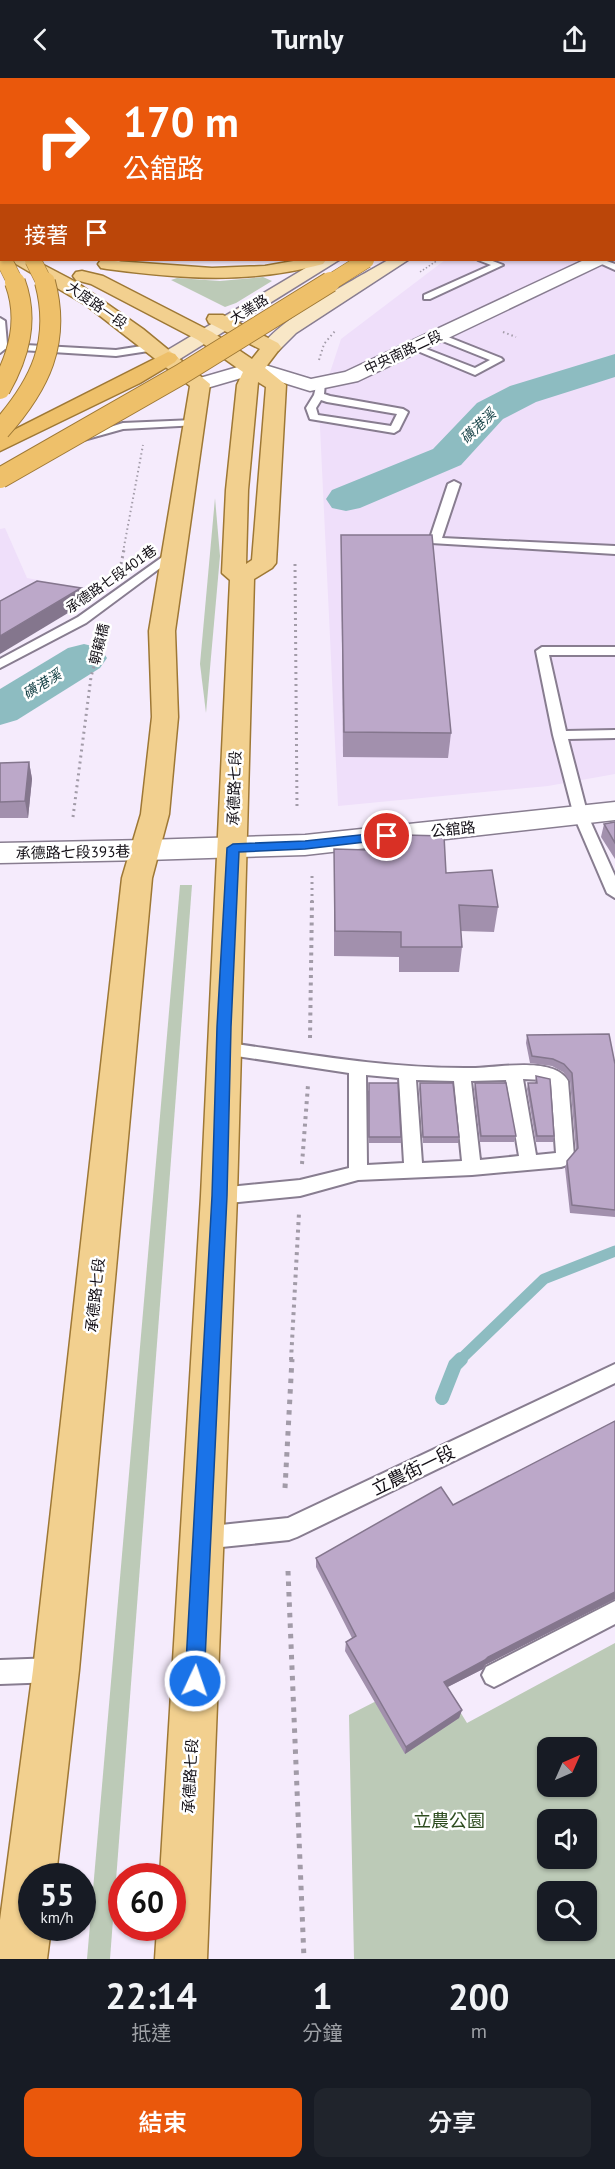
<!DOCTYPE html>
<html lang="zh-TW">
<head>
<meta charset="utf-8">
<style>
  :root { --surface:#171b24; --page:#20242c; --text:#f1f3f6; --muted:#9ea1a6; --accent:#ea580c }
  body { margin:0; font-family:"PT Sans","Noto Sans TC",sans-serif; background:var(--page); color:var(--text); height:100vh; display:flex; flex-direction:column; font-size:22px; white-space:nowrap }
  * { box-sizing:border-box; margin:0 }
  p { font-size:20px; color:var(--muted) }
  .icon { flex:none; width:33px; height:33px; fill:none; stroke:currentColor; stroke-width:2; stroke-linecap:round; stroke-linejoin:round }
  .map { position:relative; height:1881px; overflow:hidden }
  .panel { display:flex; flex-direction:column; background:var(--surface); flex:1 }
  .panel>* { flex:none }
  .guide { position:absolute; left:0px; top:0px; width:615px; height:183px; box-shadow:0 2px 4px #0004; background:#ea580c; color:#fff; overflow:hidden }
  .needle { width:39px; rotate:45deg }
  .fabs { position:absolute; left:537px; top:1659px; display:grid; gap:12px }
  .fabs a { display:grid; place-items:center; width:60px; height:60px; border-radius:12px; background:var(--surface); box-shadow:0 2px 4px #0004; font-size:30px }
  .speed { position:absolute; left:18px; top:1785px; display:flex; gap:12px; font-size:30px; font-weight:700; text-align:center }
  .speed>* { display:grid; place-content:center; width:78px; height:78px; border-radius:50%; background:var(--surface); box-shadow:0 2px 4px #0004; line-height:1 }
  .speed small { font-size:15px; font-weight:400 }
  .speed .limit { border:9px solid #d22; background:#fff; color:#111 }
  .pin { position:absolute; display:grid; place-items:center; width:51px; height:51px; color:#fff; margin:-26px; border:3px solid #fff; border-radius:50%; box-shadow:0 2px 6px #0007 }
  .me { position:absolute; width:66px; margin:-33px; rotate:3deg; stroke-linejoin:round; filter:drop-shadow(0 0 4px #0008) }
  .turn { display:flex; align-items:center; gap:21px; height:126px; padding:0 24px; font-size:27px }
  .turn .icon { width:78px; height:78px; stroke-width:2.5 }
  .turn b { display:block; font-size:42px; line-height:51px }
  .then { display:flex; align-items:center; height:57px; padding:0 24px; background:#0003; gap:12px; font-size:22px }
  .eta { display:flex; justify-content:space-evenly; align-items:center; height:102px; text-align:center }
  .eta b { font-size:36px; font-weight:600; line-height:42px }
  .button { display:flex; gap:12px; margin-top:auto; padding:12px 24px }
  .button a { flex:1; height:69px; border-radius:12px; background:var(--accent); color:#fff; font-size:24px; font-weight:600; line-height:69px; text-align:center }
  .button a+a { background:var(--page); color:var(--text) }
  header { display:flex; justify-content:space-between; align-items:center; height:78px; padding:0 24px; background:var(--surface); font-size:27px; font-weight:600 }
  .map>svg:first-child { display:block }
  .built { fill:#efdffa }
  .green { fill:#bccab7; fill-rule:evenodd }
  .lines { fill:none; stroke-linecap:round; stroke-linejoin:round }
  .stream-far1 { stroke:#8dbcc1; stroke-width:11 }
  .stream { stroke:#8dbcc1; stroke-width:14 }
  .river { fill:#8dbcc1; fill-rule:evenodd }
  .service-casing { stroke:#887d90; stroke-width:4 }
  .minor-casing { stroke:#887d90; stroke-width:3 }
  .tertiary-casing { stroke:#887d90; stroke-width:3 }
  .secondary-casing { stroke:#887d90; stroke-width:3 }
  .primary-casing { stroke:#9e7835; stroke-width:3 }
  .trunk-casing { stroke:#9e7835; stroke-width:3 }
  .path-far4 { stroke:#a29ba8; stroke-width:1.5; stroke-dasharray:1.5 2; stroke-linecap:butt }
  .path-far3 { stroke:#a29ba8; stroke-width:2; stroke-dasharray:1.5 3; stroke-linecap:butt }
  .path-far2 { stroke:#a29ba8; stroke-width:3; stroke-dasharray:2 4; stroke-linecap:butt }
  .path-far1 { stroke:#a29ba8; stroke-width:4; stroke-dasharray:3 4.5; stroke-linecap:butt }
  .path { stroke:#a29ba8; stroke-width:5; stroke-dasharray:4.5 6; stroke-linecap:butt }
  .service { fill:#fff; fill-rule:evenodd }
  .minor { fill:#fff; fill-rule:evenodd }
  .tertiary { fill:#fff; fill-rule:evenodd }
  .secondary { fill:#f8e7c7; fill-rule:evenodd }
  .primary { fill:#f2d08f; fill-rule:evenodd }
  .trunk { fill:#eec06a; fill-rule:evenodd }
  .trunk-bridge-far1-casing { stroke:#9e7835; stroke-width:17; stroke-linecap:butt }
  .trunk-bridge-casing { stroke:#9e7835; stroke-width:22; stroke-linecap:butt }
  .trunk-bridge-far1 { stroke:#eec06a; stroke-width:16 }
  .trunk-bridge { stroke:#eec06a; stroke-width:20 }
  .wall { fill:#a290ad }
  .shaded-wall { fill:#84768d }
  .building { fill:#bca8c9; stroke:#84768d; stroke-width:1.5 }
  .route { fill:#1a73e8; stroke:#114b97; stroke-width:1.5 }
  .labels { text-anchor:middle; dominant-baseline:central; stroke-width:5; stroke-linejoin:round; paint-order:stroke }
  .far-street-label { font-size:14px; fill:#130f16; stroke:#fff }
  .far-water-label { font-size:14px; font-style:italic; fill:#133f44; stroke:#fff }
  .street-label { font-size:15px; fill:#130f16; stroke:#fff }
  .near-street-label { font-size:18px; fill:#130f16; stroke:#fff }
  .near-park-label { font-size:18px; fill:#2e4d20; stroke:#fff }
</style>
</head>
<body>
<header><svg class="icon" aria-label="back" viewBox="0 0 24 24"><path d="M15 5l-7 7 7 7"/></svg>Turnly<svg class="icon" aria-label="share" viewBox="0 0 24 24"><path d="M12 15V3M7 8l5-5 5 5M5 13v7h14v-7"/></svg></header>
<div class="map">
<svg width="615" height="1881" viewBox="0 0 615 1881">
  <rect width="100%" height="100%" fill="#f5ebfc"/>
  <!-- built -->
  <g class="built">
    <polygon points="615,66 615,696 548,708 338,728 319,328 341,261 445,182 614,182"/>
    <polygon points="5,450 27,500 89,511 78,525 0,541 0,451"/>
  </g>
  <!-- green -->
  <g class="green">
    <polygon points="263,199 272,203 236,225 225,229 171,202 177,200 220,203"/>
    <polygon points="215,420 220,478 206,635 200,586"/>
    <polygon points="180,807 192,807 110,1881 87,1881"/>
    <path d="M615 1565V1881H354L349 1637 435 1593 467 1645ZM548 1670H586V1708H548ZM548 1742H586V1780H548ZM548 1814H586V1852H548Z"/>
  </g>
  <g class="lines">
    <!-- stream-far1 -->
    <polyline class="stream-far1" points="460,1282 544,1201 615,1173"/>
    <!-- stream -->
    <polyline class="stream" points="442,1320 455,1287 461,1281"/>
    <!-- river -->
    <g class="river">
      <polygon points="615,276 615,299 536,324 503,341 461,387 360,430 346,433 332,430 326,421 332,412 433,371 477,325 510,308"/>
      <polygon points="84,566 100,570 107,580 100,590 17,642 0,647 0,611 68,570"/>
    </g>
    <defs>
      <g id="service">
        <polygon points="12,0 23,2 13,2"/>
        <polygon points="572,0 579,0 571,2"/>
        <rect x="0" y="21" width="2" height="5"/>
        <rect x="614" y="77" width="1" height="4"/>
        <polygon points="112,182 123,182 107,189 103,186"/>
        <polygon points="478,182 490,182 503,187 430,221 424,221 424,217 491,187"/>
        <polygon points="593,182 604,182 615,186 615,192"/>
        <polygon points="0,240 5,243 7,266 116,272 155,266 160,269 155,272 116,278 5,271 0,275"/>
        <polygon points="438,255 501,280 503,282 475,297 408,269 416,267 475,290 490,282 435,260 433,258"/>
        <path d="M317 305H325L324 316 330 318 403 331 408 334 399 352 394 355 310 341 306 330 314 317ZM321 322 327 324 397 336 391 348 318 337 316 330Z"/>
        <polygon points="194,342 198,343 198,347 123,351 80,363 75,360 123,345"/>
        <polygon points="454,403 460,406 442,460 615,468 615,476 431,465 429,463 448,406"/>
        <polygon points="175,470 181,474 179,476 86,545 0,590 0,581 78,539"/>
        <polygon points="542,569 615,569 615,577 549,577 566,653 615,652 615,660 568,661 588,738 615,798 615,820 607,815 574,738 553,657 536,573"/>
        <path d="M223 964C306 976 389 991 472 990 497 990 554 978 568 1003L574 1078 567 1087 561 1089 472 1097 358 1102 300 1118 219 1126 213 1123 210 1118 213 1113 219 1110 300 1102 349 1090V995L217 975 215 970 217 965ZM366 997 399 1000 404 1085 367 1087ZM523 1001 544 1002 551 1006 556 1075 536 1077ZM416 1002 454 1003 462 1083 422 1085ZM506 1002 519 1078 480 1082 471 1003Z"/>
        <polygon points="615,1286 615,1305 297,1459 289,1462 202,1471 194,1468 191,1460 194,1452 202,1449 288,1440"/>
        <polygon points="615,1523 615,1546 502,1605 494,1609 486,1605 482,1597 486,1589"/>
        <polygon points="55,1580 63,1584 67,1592 63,1600 55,1604 0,1606 0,1582"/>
      </g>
      <g id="minor">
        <polygon points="0,110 2,111 2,121 0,120"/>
        <polygon points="584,182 606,182 603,186 358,303 310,313 255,296 200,312 193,310 190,306 193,302 255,284 311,301 345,294"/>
        <polygon points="146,762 156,765 161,772 156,779 146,782 0,785 0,765"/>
      </g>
      <polygon id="tertiary" points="615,724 615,742 305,777 146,782 136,779 131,772 136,765 146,762 305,757"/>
      <g id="secondary">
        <polygon points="319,182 339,182 175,284 161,284 158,280 161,276"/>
        <path d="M388 182H408L296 255 278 273H264L261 269C282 239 354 202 388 182Z"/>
      </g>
      <g id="primary">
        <polygon points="0,125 2,125 2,136 0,135"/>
        <polygon points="13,182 34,182 76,204 143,251 210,306 175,553 178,639 169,736 152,800 79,1592 56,1798 32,1798 32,1850 51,1850 47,1881 0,1881 0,1842 33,1592 122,800 141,736 152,639 149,553 190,308 86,227 16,186"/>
        <path d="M101 182 212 190 265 188 299 182H326L323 186C249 206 183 201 107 191L101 190 98 186Z"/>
        <path d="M82 193 103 198 212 254 252 281 260 271 209 245 207 241 209 237H223L278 265 281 269 265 290 286 307 276 485 272 490 254 501 237 1118 207 1881H155L157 1850H172V1798H160L201 1118 230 502 222 495 226 412 237 307 243 294 198 262 91 206 76 202 73 198 76 194ZM258 304 266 309 252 482 246 486 248 412Z"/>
      </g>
      <g id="trunk">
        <rect x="0" y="143" width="2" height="11"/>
        <polygon points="168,274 175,276 178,280 175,284 140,305 0,373 0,359"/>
      </g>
    </defs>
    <!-- service casing -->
    <use href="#service" class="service-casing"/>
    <!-- minor casing -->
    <use href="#minor" class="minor-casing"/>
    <!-- tertiary casing -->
    <use href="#tertiary" class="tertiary-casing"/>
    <!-- secondary casing -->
    <use href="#secondary" class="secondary-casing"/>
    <!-- primary casing -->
    <use href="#primary" class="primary-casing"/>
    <!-- trunk casing -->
    <use href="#trunk" class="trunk-casing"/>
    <!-- path-far4 -->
    <g class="path-far4">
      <polyline points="599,2 601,0"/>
      <polyline points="420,194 438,182"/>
    </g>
    <!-- path-far3 -->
    <g class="path-far3">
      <polyline points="503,254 516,259"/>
      <polyline points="319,282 324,266 335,253"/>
      <polyline points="123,474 143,367"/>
    </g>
    <!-- path-far2 -->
    <g class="path-far2">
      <polyline points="121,486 124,472"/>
      <polyline points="295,486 297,731"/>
      <polyline points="73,739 91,599 102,557"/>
      <polyline points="312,824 312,797"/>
    </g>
    <!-- path-far1 -->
    <g class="path-far1">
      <polyline points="310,960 312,823"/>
      <polyline points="302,1086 308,1007"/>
      <polyline points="291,1282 299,1135"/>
    </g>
    <!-- path -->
    <g class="path">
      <polyline points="285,1410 292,1281"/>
      <polyline points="288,1493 304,1881"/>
    </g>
    <!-- service -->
    <use href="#service" class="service"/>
    <!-- minor -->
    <use href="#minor" class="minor"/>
    <!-- tertiary -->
    <use href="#tertiary" class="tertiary"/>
    <!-- secondary -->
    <use href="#secondary" class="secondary"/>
    <!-- primary -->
    <use href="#primary" class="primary"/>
    <!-- trunk -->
    <use href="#trunk" class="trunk"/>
    <defs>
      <g id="trunk-bridge-far1">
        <polyline points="4,182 16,206"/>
        <polyline points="33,182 45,206"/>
        <polyline points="328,206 366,182"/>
      </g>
      <g id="trunk-bridge">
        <path d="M0 311C19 277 29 242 15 204"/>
        <path d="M0 352C40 307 61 264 45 204"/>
        <polyline points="0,400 180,297 330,204"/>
      </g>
    </defs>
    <!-- trunk-bridge-far1 casing -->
    <use href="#trunk-bridge-far1" class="trunk-bridge-far1-casing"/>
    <!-- trunk-bridge casing -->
    <use href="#trunk-bridge" class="trunk-bridge-casing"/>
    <!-- trunk-bridge-far1 -->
    <use href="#trunk-bridge-far1" class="trunk-bridge-far1"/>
    <!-- trunk-bridge -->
    <use href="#trunk-bridge" class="trunk-bridge"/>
  </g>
  <!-- wall -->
  <g class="wall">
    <polygon points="130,0 315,0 321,2 130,2"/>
    <polygon points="341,457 451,655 448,680 343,679"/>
    <polygon points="29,684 32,701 28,740 0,740 0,685"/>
    <polygon points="615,744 615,781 601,759 604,746"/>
    <polygon points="404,757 446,795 498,829 494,854 460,853 462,869 459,894 399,894 399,879 334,878 334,771 402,773"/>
    <polygon points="527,957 615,986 615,1139 570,1135 565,1090 567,1083 576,1073 570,1003 563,994 552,988 530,985 526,965"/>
    <polygon points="536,998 554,1058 553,1064 536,1064 527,1011 528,1005 535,1005"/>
    <polygon points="420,1005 459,1059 458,1065 423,1065 419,1011"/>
    <polygon points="475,1005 516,1058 514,1064 480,1064 474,1011"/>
    <polygon points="368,1012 401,1059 401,1065 369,1065"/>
    <polygon points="615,1343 615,1521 485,1587 483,1591 447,1609 462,1632 459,1640 405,1676 345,1573 346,1564 352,1560 316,1489 316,1480 453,1427"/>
  </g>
  <!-- shaded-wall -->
  <g class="shaded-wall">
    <polygon points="81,510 83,526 0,576 0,558"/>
    <polygon points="29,684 32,701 28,740 25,723"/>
    <polygon points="615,1514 615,1521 485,1587 483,1591 442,1612 444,1604 488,1579"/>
    <polygon points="462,1632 459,1640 405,1676 406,1669"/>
  </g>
  <!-- building -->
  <g class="building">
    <polygon points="138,0 315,0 321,2 143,2"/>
    <polygon points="341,457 432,457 451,655 344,654"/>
    <polygon points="37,503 81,510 0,558 0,523"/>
    <polygon points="29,684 25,723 0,724 0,685"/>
    <polygon points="615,744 615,765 604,746"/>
    <polygon points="404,757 444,758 446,795 492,792 498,829 459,827 462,869 401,869 401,854 335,853 334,771 404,773"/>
    <polygon points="609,956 615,986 615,1132 572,1127 567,1083 578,1070 572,995 564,986 553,981 532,978 527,957"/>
    <polygon points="536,998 550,1001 554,1058 537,1058 528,1005 537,1005"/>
    <polygon points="369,1005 398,1005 401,1059 369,1059"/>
    <polygon points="420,1005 453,1005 459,1059 423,1059"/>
    <polygon points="475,1005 506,1005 516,1058 481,1058"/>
    <polygon points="615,1343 615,1514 488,1579 485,1582 444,1604 462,1632 406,1669 346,1564 356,1558 316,1480 441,1409 453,1427"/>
  </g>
  <!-- route -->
  <polygon class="route" points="387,754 393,758 391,761 305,771 239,774 231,949 227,1118 204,1603 202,1610 195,1613 188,1610 185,1603 212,1118 217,949 227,770 233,766 305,763"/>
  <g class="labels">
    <!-- far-street labels -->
    <g class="far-street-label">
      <text transform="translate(97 227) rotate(35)">大度路一段</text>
      <text transform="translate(249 231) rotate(-32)">大業路</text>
      <text transform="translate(403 274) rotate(-25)">中央南路二段</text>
      <text transform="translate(111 501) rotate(-35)">承德路七段401巷</text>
      <text transform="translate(99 566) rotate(-76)">朝籟橋</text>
    </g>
    <!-- far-water labels -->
    <g class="far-water-label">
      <text transform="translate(478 348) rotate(-44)">磺港溪</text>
      <text transform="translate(42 606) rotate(-32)">磺港溪</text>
    </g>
    <!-- street labels -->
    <g class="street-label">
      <text transform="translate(234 710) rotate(-88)">承德路七段</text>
      <text transform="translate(453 751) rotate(-6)">公舘路</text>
      <text transform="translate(73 774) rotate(-1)">承德路七段393巷</text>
      <text transform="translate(95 1217) rotate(-84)">承德路七段</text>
      <text transform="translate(190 1698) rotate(-87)">承德路七段</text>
    </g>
    <!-- near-street labels -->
    <g class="near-street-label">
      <text transform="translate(413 1392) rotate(-26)">立農街一段</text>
    </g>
    <!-- near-park labels -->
    <g class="near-park-label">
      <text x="449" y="1742">立農公園</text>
    </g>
  </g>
</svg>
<div class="fabs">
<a><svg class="needle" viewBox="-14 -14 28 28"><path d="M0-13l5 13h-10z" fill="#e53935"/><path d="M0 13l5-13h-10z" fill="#9ea1a6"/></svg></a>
<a><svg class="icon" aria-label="sound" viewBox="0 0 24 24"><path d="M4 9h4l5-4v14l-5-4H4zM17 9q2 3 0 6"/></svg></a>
<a><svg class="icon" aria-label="search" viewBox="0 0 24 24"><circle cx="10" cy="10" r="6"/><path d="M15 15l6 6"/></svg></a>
</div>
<div class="speed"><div>55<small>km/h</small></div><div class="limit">60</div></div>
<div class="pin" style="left:387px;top:758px;background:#d93025"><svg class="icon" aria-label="arrive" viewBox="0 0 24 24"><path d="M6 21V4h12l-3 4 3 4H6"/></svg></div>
<svg class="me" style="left:195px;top:1603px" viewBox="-20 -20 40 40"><circle r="17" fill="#1a73e8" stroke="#fff" stroke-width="3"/><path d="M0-11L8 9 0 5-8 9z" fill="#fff"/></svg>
<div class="guide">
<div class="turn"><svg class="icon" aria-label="right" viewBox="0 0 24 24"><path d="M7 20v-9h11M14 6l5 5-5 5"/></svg><div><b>170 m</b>公舘路</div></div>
<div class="then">接著<svg class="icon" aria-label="arrive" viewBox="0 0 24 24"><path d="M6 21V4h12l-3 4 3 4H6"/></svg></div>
</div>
</div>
<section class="panel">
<div class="eta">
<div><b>22:14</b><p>抵達</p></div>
<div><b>1</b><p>分鐘</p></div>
<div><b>200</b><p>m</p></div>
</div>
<div class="button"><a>結束</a><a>分享</a></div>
</section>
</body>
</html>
